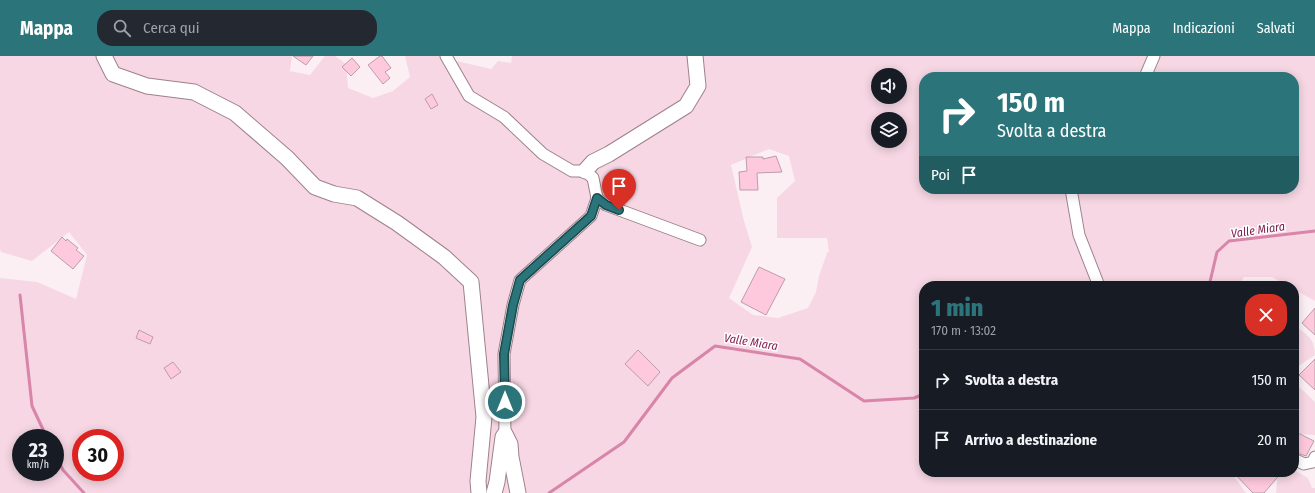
<!DOCTYPE html>
<html lang="it">
<head>
<meta charset="utf-8">
<style>
  :root { --surface:#171b24; --page:#242831; --text:#f1f3f6; --muted:#9ea1a6; --line:#363941; --accent:#2a747a }
  body { margin:0; font-family:"Fira Sans Condensed",sans-serif; background:var(--page); color:var(--text); height:100vh; display:flex; flex-direction:column; font-size:15px; white-space:nowrap }
  * { box-sizing:border-box; margin:0 }
  p { font-size:13px; color:var(--muted) }
  .icon { flex:none; width:22px; height:22px; fill:none; stroke:currentColor; stroke-width:2; stroke-linecap:round; stroke-linejoin:round }
  .map { position:relative; flex:1; overflow:hidden }
  .panel { position:absolute; left:919px; top:225px; width:380px; height:196px; display:flex; flex-direction:column; background:var(--surface); border-radius:16px; box-shadow:0 2px 10px #0003 }
  .panel>* { flex:none }
  .guide { position:absolute; left:919px; top:16px; width:380px; height:122px; border-radius:16px; box-shadow:0 2px 10px #0003; background:#2a747a; color:#fff; overflow:hidden }
  .buttons { position:absolute; left:871px; top:12px; display:grid; gap:8px }
  .buttons a { display:grid; place-items:center; width:36px; height:36px; border-radius:50%; background:var(--surface); box-shadow:0 2px 10px #0003; font-size:20px }
  .speed { position:absolute; left:12px; top:373px; display:flex; gap:8px; font-size:20px; font-weight:700; text-align:center }
  .speed>* { display:grid; place-content:center; width:52px; height:52px; border-radius:50%; background:var(--surface); box-shadow:0 2px 10px #0003; line-height:1 }
  .speed small { font-size:10px; font-weight:400 }
  .speed .limit { border:6px solid #d22; background:#fff; color:#111 }
  .pin { position:absolute; display:grid; place-items:center; width:34px; height:34px; color:#fff; margin:-41px -17px; border-radius:50% 50% 50% 0; rotate:-45deg; box-shadow:0 0 4px #0007 }
  .pin .icon { rotate:45deg }
  .me { position:absolute; width:44px; margin:-22px; rotate:0deg; stroke-linejoin:round; filter:drop-shadow(0 0 3px #0008) }
  .turn { display:flex; align-items:center; gap:14px; height:84px; padding:0 12px; font-size:18px }
  .turn .icon { width:52px; height:52px; stroke-width:2.5 }
  .turn b { display:block; font-size:28px; line-height:34px }
  .then { display:flex; align-items:center; height:38px; padding:0 12px; background:#0003; gap:8px; font-size:15px }
  .round { display:grid; place-items:center; flex:none; width:42px; height:42px; border-radius:16px; background:var(--page) }
  .head { display:flex; align-items:center; justify-content:space-between; height:68px; padding:0 12px }
  h1 { font-size:24px; font-weight:800; line-height:30px; color:var(--accent) }
  ul { padding:0; list-style:none }
  li { display:flex; align-items:center; gap:12px; height:60px; padding:0 12px; border-top:1px solid var(--line) }
  li div { flex:1 }
  li b { display:block; font-size:15px }
  li em { font-style:normal }
  header { display:flex; align-items:center; gap:24px; box-sizing:border-box; height:56px; padding:0 20px; background:var(--accent); color:#fff }
  header strong { font-size:19px }
  nav { display:flex; gap:22px; margin-inline-start:auto; font-size:14px }
  .search { width:280px; height:36px; background:var(--page); display:flex; align-items:center; gap:10px; box-sizing:border-box; padding:0 14px; border-radius:16px; color:var(--muted); font-size:15px }
  .map>svg:first-child { display:block }
  .green { fill:#f6d7e3; fill-rule:evenodd }
  .lines { fill:none; stroke-linecap:round; stroke-linejoin:round }
  .stream { stroke:#d985aa; stroke-width:3 }
  .building { fill:#fec8dd; stroke:#bc9da9 }
  .street-casing { stroke:#9e818c; stroke-width:13 }
  .secondary-casing { stroke:#9e818c; stroke-width:17 }
  .street { stroke:#fff; stroke-width:11 }
  .secondary { stroke:#fff; stroke-width:15 }
  .route-casing { stroke:#1b4b4f; stroke-width:10 }
  .route { stroke:#2a747a; stroke-width:7 }
  .labels { text-anchor:middle; dominant-baseline:central; stroke-width:3; stroke-linejoin:round; paint-order:stroke }
  .water-label { font-size:12px; font-style:italic; fill:#852256; stroke:#fff }
</style>
</head>
<body>
<header>
<strong>Mappa</strong>
<div class="search"><svg class="icon" aria-label="search" viewBox="0 0 24 24"><circle cx="10" cy="10" r="6"/><path d="M15 15l6 6"/></svg>Cerca qui</div>
<nav><a>Mappa</a><a>Indicazioni</a><a>Salvati</a></nav>
</header>
<div class="map">
<svg width="1315" height="437" viewBox="0 0 1315 437">
  <rect width="100%" height="100%" fill="#fceff4"/>
  <!-- green -->
  <g class="green">
    <path d="M0 0H292L290 15 310 19 325 0H335L346 8 348 32 373 42 393 35 410 21 405 0H446L452 4 491 13 498 5 511 7 512 0H1315V245L1294 233V230H1288L1272 221H1244L1239 230H924V416H1228L1233 419 1246 437H0V222L37 226 76 243 87 199 69 176 32 205 1 196 0 193ZM878 19H900V41H878ZM924 21H1294V133H924ZM878 63H900V85H878ZM769 93 789 100 795 125 777 142V182H827L829 196 827 197 819 220 816 236 808 252 778 262 753 259 729 242 752 191 744 165 731 109ZM21 382H55V416H21ZM81 382H115V416H81Z"/>
    <path d="M1294 269C1306 278 1315 282 1315 299L1297 311 1296 328 1315 346V379L1294 378Z"/>
    <polygon points="1294,414 1308,422 1312,432 1315,432 1315,437 1276,437 1278,416 1294,416"/>
  </g>
  <g class="lines">
    <!-- stream -->
    <g class="stream">
      <polyline points="1209,230 1217,196 1229,185 1315,175"/>
      <polyline points="20,239 32,350 47,382"/>
      <polyline points="55,398 63,414 84,437"/>
      <polyline points="549,437 624,386 672,322 715,290 800,303 864,345 914,342 924,338"/>
    </g>
  </g>
  <!-- building -->
  <g class="building">
    <polygon points="293,0 313,0 306,9"/>
    <polygon points="380,0 382,0 391,12 385,16 390,22 383,28 368,9"/>
    <polygon points="352,2 360,11 351,20 342,11"/>
    <polygon points="432,38 438,49 431,53 425,43"/>
    <polygon points="776,100 782,116 757,117 758,134 740,134 739,116 747,115 746,101 763,101 763,103"/>
    <polygon points="62,181 66,185 67,183 78,192 76,194 84,200 73,213 51,195"/>
    <polygon points="759,211 785,223 766,259 741,246"/>
    <polygon points="1315,252 1315,279 1302,267"/>
    <polygon points="139,274 153,281 150,288 136,282"/>
    <polygon points="638,294 660,316 648,330 625,308"/>
    <polygon points="1315,303 1315,334 1299,319"/>
    <polygon points="173,306 181,316 171,323 164,312"/>
    <polygon points="1298,377 1314,385 1306,400 1294,396 1294,385"/>
    <polygon points="1233,416 1282,416 1264,437 1253,437"/>
  </g>
  <g class="lines">
    <defs>
      <g id="street">
        <polyline points="446,0 469,40 504,61 543,98 572,115 585,115 593,122 597,142 606,149 700,184"/>
        <polyline points="1145,21 1154,0"/>
        <polyline points="1071,133 1079,179 1099,230"/>
        <polyline points="505,378 504,298 513,249 520,224 591,160 597,142"/>
        <polyline points="1294,403 1304,408 1313,406 1315,401"/>
      </g>
      <g id="secondary">
        <polyline points="104,0 113,18 147,30 194,36 235,57 287,102 315,131 334,138 357,142 397,167 444,201 471,226 484,361 478,425 479,437"/>
        <polyline points="585,115 593,106 609,98 686,50 698,30 695,0"/>
        <polyline points="494,437 497,426 503,381 505,378 510,388 511,401 518,437"/>
      </g>
    </defs>
    <!-- street casing -->
    <use href="#street" class="street-casing"/>
    <!-- secondary casing -->
    <use href="#secondary" class="secondary-casing"/>
    <!-- street -->
    <use href="#street" class="street"/>
    <!-- secondary -->
    <use href="#secondary" class="secondary"/>
  </g>
  <g class="lines">
    <defs>
      <polyline id="route" points="505,346 504,298 513,249 520,224 591,160 597,142 606,149 619,154"/>
    </defs>
    <!-- route casing -->
    <use href="#route" class="route-casing"/>
    <!-- route -->
    <use href="#route" class="route"/>
  </g>
  <g class="labels">
    <!-- water labels -->
    <g class="water-label">
      <text transform="translate(1258 174) rotate(-8)">Valle Miara</text>
      <text transform="translate(751 286) rotate(9)">Valle Miara</text>
    </g>
  </g>
</svg>
<div class="buttons">
<a><svg class="icon" aria-label="sound" viewBox="0 0 24 24"><path d="M4 9h4l5-4v14l-5-4H4zM17 9q2 3 0 6"/></svg></a>
<a><svg class="icon" aria-label="layers" viewBox="0 0 24 24"><path d="M12 4l9 5-9 5-9-5zM3 14l9 5 9-5"/></svg></a>
</div>
<div class="speed"><div>23<small>km/h</small></div><div class="limit">30</div></div>
<div class="pin" style="left:619px;top:154px;background:#d93025"><svg class="icon" aria-label="arrive" viewBox="0 0 24 24"><path d="M6 21V4h12l-3 4 3 4H6"/></svg></div>
<svg class="me" style="left:505px;top:346px" viewBox="-20 -20 40 40"><circle r="17" fill="#2a747a" stroke="#fff" stroke-width="3"/><path d="M0-11L8 9 0 5-8 9z" fill="#fff"/></svg>
<div class="guide">
<div class="turn"><svg class="icon" aria-label="right" viewBox="0 0 24 24"><path d="M7 20v-9h11M14 6l5 5-5 5"/></svg><div><b>150 m</b>Svolta a destra</div></div>
<div class="then">Poi<svg class="icon" aria-label="arrive" viewBox="0 0 24 24"><path d="M6 21V4h12l-3 4 3 4H6"/></svg></div>
</div>
<section class="panel">
<div class="head"><div><h1>1 min</h1><p>170 m · 13:02</p></div><a class="round" style="background:#d93025;color:#fff"><svg class="icon" aria-label="close" viewBox="0 0 24 24"><path d="M6 6l12 12M18 6L6 18"/></svg></a></div>
<ul>
<li><svg class="icon" aria-label="right" viewBox="0 0 24 24"><path d="M7 20v-9h11M14 6l5 5-5 5"/></svg><div><b>Svolta a destra</b></div><em>150 m</em></li>
<li><svg class="icon" aria-label="arrive" viewBox="0 0 24 24"><path d="M6 21V4h12l-3 4 3 4H6"/></svg><div><b>Arrivo a destinazione</b></div><em>20 m</em></li>
</ul>
</section>
</div>
</body>
</html>
